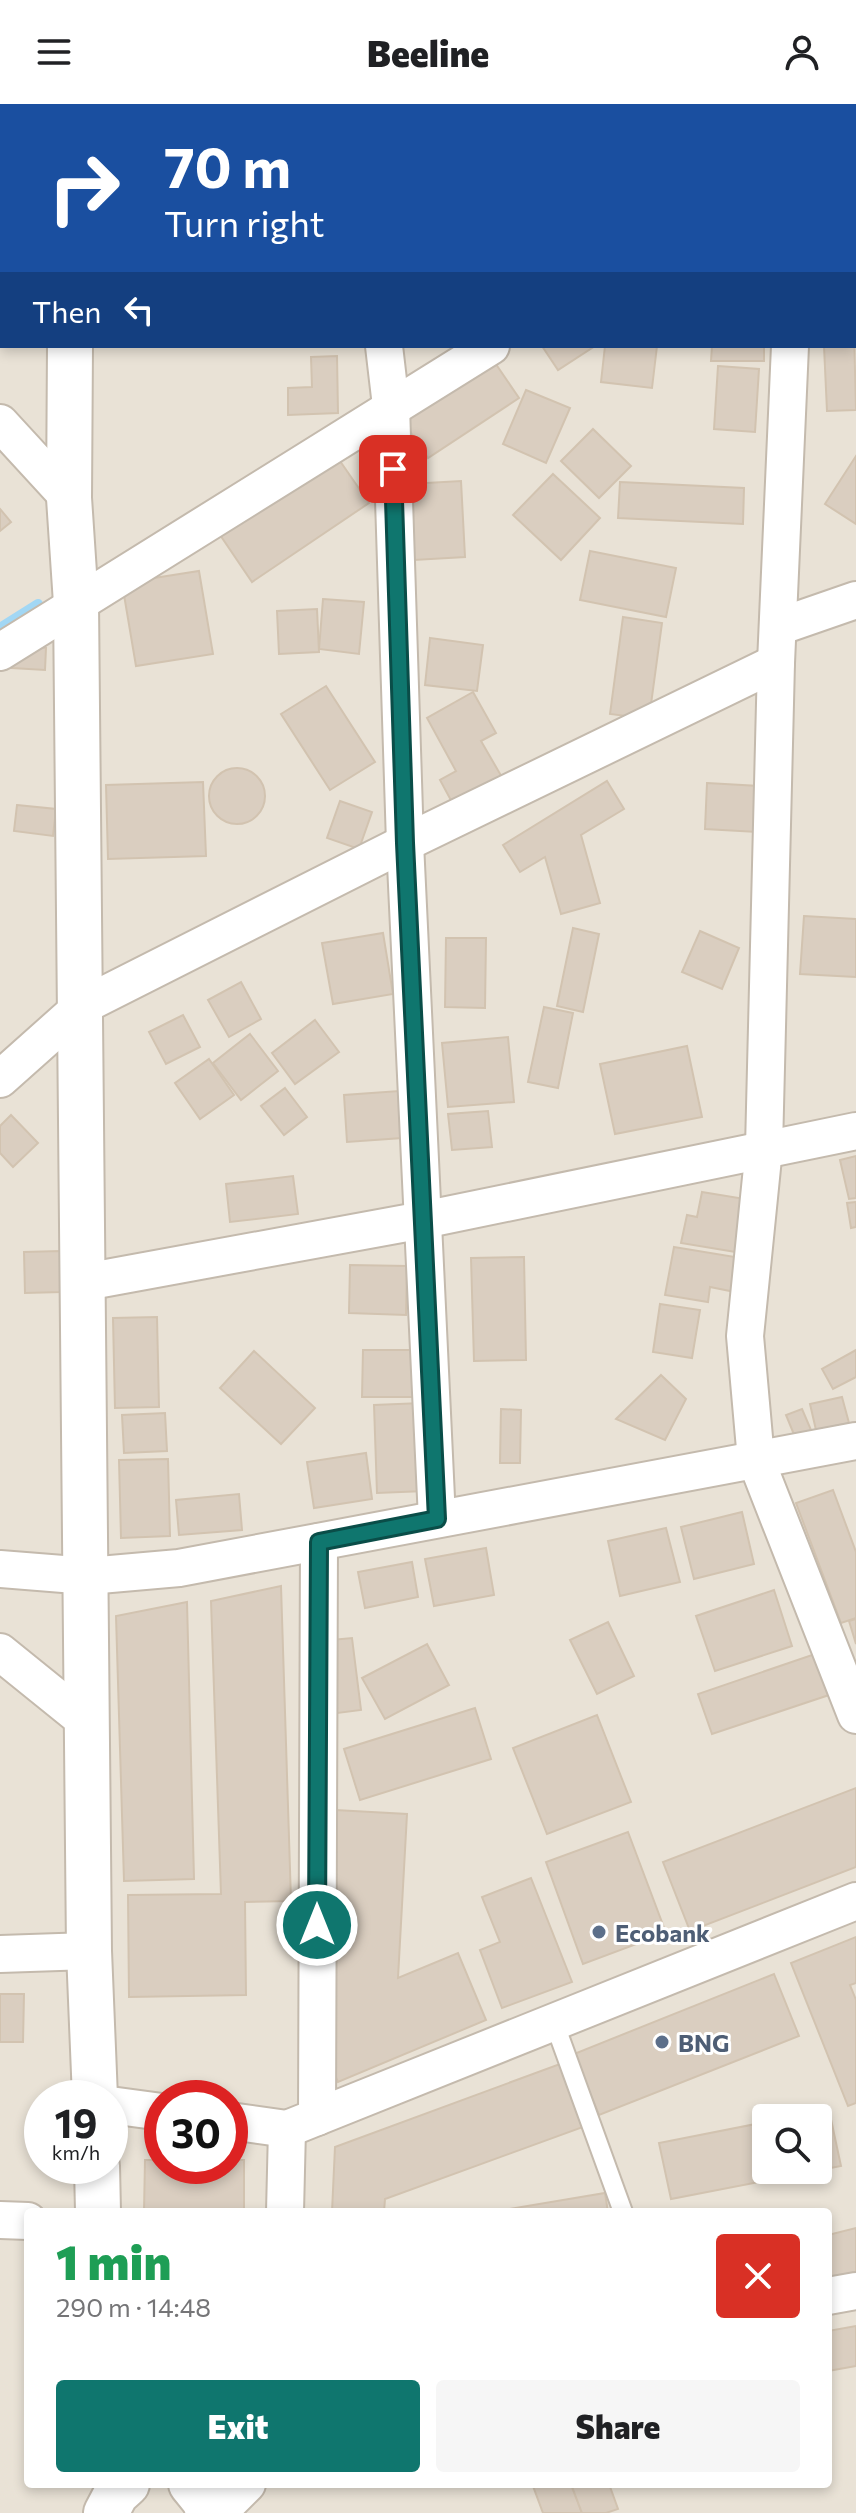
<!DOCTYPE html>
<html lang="en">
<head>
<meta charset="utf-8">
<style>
  :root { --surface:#fff; --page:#f6f6f6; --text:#202124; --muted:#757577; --accent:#0f766e }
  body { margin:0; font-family:Commissioner,sans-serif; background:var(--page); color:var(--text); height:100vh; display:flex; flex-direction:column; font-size:30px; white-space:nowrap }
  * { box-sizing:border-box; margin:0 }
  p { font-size:26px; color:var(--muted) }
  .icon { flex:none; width:44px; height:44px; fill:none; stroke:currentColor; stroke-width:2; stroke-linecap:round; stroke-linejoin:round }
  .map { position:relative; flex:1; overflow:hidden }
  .panel { position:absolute; left:24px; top:2104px; width:808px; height:280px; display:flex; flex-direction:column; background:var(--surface); border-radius:8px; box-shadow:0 4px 12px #0003 }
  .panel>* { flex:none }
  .guide { position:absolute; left:0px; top:0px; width:856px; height:244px; box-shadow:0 4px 12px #0003; background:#1a4fa0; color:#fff; overflow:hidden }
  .fabs { position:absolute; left:752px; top:2000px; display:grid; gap:16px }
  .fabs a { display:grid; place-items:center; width:80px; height:80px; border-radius:8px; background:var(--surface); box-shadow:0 4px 12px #0003; font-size:40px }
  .speed { position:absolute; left:24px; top:1976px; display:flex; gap:16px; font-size:40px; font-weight:700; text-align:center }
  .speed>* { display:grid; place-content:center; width:104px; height:104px; border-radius:50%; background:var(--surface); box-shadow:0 4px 12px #0003; line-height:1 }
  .speed small { font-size:20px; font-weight:400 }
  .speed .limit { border:12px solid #d22; background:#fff; color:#111 }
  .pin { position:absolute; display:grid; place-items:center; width:68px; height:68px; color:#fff; margin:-34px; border-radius:16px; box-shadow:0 4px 12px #0006 }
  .me { position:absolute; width:88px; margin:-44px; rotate:0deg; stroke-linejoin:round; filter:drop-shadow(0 0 6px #0008) }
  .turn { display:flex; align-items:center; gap:28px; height:168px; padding:0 32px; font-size:36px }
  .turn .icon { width:104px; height:104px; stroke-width:2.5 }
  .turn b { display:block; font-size:56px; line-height:68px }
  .then { display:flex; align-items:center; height:76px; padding:0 32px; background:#0003; gap:16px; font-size:30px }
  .round { display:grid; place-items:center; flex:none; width:84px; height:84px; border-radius:8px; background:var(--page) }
  .head { display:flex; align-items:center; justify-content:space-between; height:136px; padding:0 32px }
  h1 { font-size:48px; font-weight:800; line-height:60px; color:#1e9e55 }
  .action { display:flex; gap:16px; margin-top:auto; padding:16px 32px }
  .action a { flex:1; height:92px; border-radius:8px; background:var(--accent); color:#fff; font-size:32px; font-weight:800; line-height:92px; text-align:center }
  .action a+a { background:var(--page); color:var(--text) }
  header { display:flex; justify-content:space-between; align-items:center; height:104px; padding:0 32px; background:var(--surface); font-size:36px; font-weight:800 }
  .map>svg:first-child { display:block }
  .residential { fill:#e9e2d6; fill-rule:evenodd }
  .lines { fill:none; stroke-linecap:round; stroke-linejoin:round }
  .stream { stroke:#a2d7f4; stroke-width:10 }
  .building { fill:#dacec0; stroke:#d2c3b0; stroke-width:2 }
  .service-casing { stroke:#c4baad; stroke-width:22 }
  .minor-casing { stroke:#c4baad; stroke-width:40 }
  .tertiary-casing { stroke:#c4baad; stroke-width:48 }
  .service { stroke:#fff; stroke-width:18 }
  .minor { stroke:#fff; stroke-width:36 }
  .tertiary { stroke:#fff; stroke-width:44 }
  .route-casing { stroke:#0a4d48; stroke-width:20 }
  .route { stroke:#0f766e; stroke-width:14 }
  .service-dot { fill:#5c6f8a; stroke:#fff; stroke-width:3 }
  .labels { text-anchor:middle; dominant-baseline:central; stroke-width:6; stroke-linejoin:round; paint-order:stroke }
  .service-label { font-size:24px; font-weight:bold; fill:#4e5e75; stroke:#fff; text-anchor:start }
</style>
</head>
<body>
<header><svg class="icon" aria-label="menu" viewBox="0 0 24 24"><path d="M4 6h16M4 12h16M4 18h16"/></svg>Beeline<svg class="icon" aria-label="person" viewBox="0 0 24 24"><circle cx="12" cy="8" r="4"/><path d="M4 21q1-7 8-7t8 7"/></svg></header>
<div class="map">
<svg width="856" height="2409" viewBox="0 0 856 2409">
  <rect width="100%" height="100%" fill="#f5f0e8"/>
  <!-- residential -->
  <path class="residential" d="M0 0H856V2409H0ZM2 2H854V242H2ZM42 1994H110V2062H42ZM162 1994H230V2062H162ZM766 2014H818V2066H766ZM28 2108H828V2380H28Z"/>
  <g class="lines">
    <!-- stream -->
    <g class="stream">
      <polyline points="854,59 856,58"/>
      <polyline points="0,524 38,500"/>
    </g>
  </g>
  <!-- building -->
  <g class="building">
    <rect x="242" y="0" width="56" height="2"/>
    <polygon points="382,0 440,0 381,2"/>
    <polygon points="551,0 602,0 550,2"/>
    <rect x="729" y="0" width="37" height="2"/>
    <polygon points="854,77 856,77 856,119 854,107"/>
    <polygon points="854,227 856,306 827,307 824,242 854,242"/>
    <polygon points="542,242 595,242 558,266"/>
    <polygon points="605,242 657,242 652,284 601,278"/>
    <polygon points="712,242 764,242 764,257 711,257"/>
    <polygon points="489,250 519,294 428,354 399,311"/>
    <polygon points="337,252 338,309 288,311 288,284 312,283 311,253"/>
    <polygon points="718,262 759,265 755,328 714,325"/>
    <polygon points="526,286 570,304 546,359 503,340"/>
    <polygon points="593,325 631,362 599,394 561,357"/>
    <polygon points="331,344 369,399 252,478 214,422"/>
    <polygon points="856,352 856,420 825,400"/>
    <polygon points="553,370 600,414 561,456 513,411"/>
    <polygon points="461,377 465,453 414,456 409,380"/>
    <polygon points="620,378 744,384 743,420 618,414"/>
    <polygon points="0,405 11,418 0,427"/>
    <polygon points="590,447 676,464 666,513 580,496"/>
    <polygon points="199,467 213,550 136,562 122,479"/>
    <polygon points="323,495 364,498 359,550 319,545"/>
    <polygon points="317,505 319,548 279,550 277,507"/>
    <polygon points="623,513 662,519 649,615 610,610"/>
    <polygon points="430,534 483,541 477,587 425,581"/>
    <polygon points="14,541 46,544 45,566 12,564"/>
    <polygon points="326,582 375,658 330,686 281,610"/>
    <polygon points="473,588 496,629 481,637 503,675 454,702 440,676 456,667 427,614"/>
    <circle cx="237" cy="692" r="28"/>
    <polygon points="607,677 624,705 581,731 600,799 561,810 545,753 520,768 503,741"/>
    <polygon points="203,678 206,752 108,755 106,681"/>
    <polygon points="707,679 759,682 757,728 705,725"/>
    <polygon points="340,697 372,708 359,745 327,734"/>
    <polygon points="17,701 56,705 53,732 14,727"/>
    <polygon points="804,812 856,815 856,873 800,870"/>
    <polygon points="573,824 599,830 583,908 557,902"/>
    <polygon points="700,827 739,844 722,885 682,868"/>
    <polygon points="383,829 393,890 333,900 322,839"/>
    <polygon points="446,834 486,834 485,904 445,903"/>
    <polygon points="241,878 261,915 229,933 208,896"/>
    <polygon points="544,903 573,909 558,984 528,978"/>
    <polygon points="183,911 200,943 166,960 149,928"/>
    <polygon points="315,916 339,948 295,980 272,949"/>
    <polygon points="250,930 278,967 241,996 213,959"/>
    <polygon points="508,933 514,998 448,1003 442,939"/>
    <polygon points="687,942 702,1013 615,1030 600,960"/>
    <polygon points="209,955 234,991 200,1015 175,979"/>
    <polygon points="285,984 307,1013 284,1031 261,1002"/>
    <polygon points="399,987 402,1034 347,1038 344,991"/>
    <polygon points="488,1007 492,1043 452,1046 448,1010"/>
    <polygon points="11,1011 38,1039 13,1063 0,1049 0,1022"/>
    <polygon points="856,1052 856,1094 849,1095 840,1056"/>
    <polygon points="293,1072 298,1110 230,1118 226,1080"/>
    <polygon points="702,1088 751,1096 742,1149 681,1139 687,1111 697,1113"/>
    <polygon points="856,1098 856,1123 851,1124 847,1099"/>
    <polygon points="674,1143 741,1154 735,1188 710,1183 708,1198 665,1191"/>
    <polygon points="60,1147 61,1188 25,1189 24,1148"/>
    <polygon points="524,1153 526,1256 474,1257 471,1154"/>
    <polygon points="350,1161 407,1162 406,1211 349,1209"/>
    <polygon points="660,1200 700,1206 692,1254 653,1248"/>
    <polygon points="157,1213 159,1303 115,1304 113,1214"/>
    <polygon points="363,1246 413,1246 413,1293 362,1293"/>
    <polygon points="856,1246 856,1273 833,1285 822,1265"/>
    <polygon points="254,1247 315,1304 281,1340 220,1284"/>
    <polygon points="661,1271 686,1295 665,1336 616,1315"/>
    <polygon points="842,1293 849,1319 816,1326 810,1300"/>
    <polygon points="422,1299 425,1387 377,1389 374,1301"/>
    <polygon points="501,1305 521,1306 520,1359 500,1359"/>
    <polygon points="802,1305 811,1326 795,1333 786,1311"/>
    <polygon points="165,1309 167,1347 124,1349 122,1311"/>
    <polygon points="366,1349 372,1395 314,1404 307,1358"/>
    <polygon points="168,1355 170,1432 121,1434 119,1356"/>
    <polygon points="833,1386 856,1448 856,1514 841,1519 796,1399"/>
    <polygon points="239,1390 242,1426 179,1431 176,1396"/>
    <polygon points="742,1408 754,1460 694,1475 681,1423"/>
    <polygon points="666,1424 680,1478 620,1492 608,1437"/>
    <polygon points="486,1444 494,1491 434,1502 425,1455"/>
    <polygon points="412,1458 418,1493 365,1504 358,1468"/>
    <polygon points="281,1482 291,1797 245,1798 246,1891 129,1893 128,1791 221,1790 211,1497"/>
    <polygon points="774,1486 792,1542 715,1567 696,1512"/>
    <polygon points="187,1498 194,1775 124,1777 116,1512"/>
    <polygon points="856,1515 856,1540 849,1517"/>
    <polygon points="608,1518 634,1572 597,1590 570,1536"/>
    <polygon points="352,1534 361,1606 330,1610 321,1537"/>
    <polygon points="427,1540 449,1581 385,1615 362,1574"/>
    <polygon points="815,1550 829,1591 712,1630 698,1590"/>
    <polygon points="475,1604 491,1655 360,1696 344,1645"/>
    <polygon points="597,1611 631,1698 547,1730 513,1644"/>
    <polygon points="856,1684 856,1763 690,1827 663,1758"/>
    <polygon points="335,1706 407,1710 398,1874 458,1849 486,1916 338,1978 323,1945"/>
    <polygon points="628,1728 666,1829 583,1860 546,1758"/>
    <polygon points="531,1774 572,1878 502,1904 480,1846 500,1838 482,1793"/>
    <polygon points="856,1833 856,1879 850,1881 856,1896 856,1999 848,2002 791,1859"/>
    <polygon points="774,1870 799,1932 599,2011 574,1950"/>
    <polygon points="0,1890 24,1890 23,1938 0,1938"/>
    <polygon points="560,1960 583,2023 385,2095 384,2108 332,2108 335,2043"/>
    <polygon points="829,2006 841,2062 671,2095 659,2039 766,2018 766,2066 818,2066 818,2014 789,2014"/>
    <polygon points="145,2056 162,2056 162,2062 230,2062 230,2056 244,2056 244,2108 144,2108"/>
    <polygon points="605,2089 608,2108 509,2108 509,2105"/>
    <polygon points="856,2124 856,2168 828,2174 828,2131"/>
    <polygon points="856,2222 856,2262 828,2267 828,2227"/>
    <polygon points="539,2380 571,2380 582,2409 543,2409 533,2382"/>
    <polygon points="571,2380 609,2380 618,2405 606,2409 582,2409"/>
  </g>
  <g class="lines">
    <defs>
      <polyline id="service" points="554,1918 623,2108"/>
      <g id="minor">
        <polyline points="358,0 358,2"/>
        <polyline points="795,0 795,2"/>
        <polyline points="384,242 391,302 405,739 437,1415"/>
        <polyline points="790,242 776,559 764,1044 745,1232 756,1356 856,1611"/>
        <polyline points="0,319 69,394"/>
        <polyline points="778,523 856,496"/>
        <polyline points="0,548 491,242"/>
        <polyline points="0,975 82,902 405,739 776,559"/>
        <polyline points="85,1178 423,1116 856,1027"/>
        <polyline points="0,1465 88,1472 179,1464 856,1337"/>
        <polyline points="0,1548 89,1620"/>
        <polyline points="0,1850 89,1847"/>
        <polyline points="110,2001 162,2008"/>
        <polyline points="317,2013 319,1438"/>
        <polyline points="230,2017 287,2025 856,1797"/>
        <polyline points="285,2108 287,2025"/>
        <polyline points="0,2116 28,2117"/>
        <polyline points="828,2192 856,2187"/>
        <polyline points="218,2409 247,2380"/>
      </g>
      <g id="tertiary">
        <polyline points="82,2 84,0"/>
        <polyline points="0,64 2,63"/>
        <polyline points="70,242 69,394 76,499 89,1847 95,1994"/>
        <polyline points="97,2062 98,2108"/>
        <polyline points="191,2380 204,2396 209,2409"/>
        <polyline points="106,2409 116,2390 127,2380"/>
      </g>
    </defs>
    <!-- service casing -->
    <use href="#service" class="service-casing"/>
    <!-- minor casing -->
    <use href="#minor" class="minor-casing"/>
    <!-- tertiary casing -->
    <use href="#tertiary" class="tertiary-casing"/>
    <!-- service -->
    <use href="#service" class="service"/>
    <!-- minor -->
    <use href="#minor" class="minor"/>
    <!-- tertiary -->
    <use href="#tertiary" class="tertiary"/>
  </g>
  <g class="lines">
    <defs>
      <polyline id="route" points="317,1821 319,1438 437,1415 405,739 393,365"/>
    </defs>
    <!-- route casing -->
    <use href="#route" class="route-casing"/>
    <!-- route -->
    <use href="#route" class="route"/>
  </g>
  <!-- markers -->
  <g class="service-dot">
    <circle cx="599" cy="1828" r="8"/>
    <circle cx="662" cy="1938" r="8"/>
  </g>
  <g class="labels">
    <!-- service labels -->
    <g class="service-label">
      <text x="615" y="1828">Ecobank</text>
      <text x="678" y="1938">BNG</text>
    </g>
  </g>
</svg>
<div class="fabs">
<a><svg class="icon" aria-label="search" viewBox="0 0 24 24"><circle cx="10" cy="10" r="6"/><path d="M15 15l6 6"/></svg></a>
</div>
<div class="speed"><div>19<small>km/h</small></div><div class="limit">30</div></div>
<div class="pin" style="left:393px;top:365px;background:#d93025"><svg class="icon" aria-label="arrive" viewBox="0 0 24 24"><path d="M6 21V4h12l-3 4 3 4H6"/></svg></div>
<svg class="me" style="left:317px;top:1821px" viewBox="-20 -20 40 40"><circle r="17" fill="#0f766e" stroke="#fff" stroke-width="3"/><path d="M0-11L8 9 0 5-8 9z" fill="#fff"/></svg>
<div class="guide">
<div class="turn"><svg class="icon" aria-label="right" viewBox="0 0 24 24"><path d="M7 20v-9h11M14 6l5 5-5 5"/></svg><div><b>70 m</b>Turn right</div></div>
<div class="then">Then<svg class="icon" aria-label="left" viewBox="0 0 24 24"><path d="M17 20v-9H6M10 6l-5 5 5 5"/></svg></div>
</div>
<section class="panel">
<div class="head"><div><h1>1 min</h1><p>290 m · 14:48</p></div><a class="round" style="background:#d93025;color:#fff"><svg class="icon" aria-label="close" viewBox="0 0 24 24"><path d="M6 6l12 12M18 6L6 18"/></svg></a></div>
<div class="action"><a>Exit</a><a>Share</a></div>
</section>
</div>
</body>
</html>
